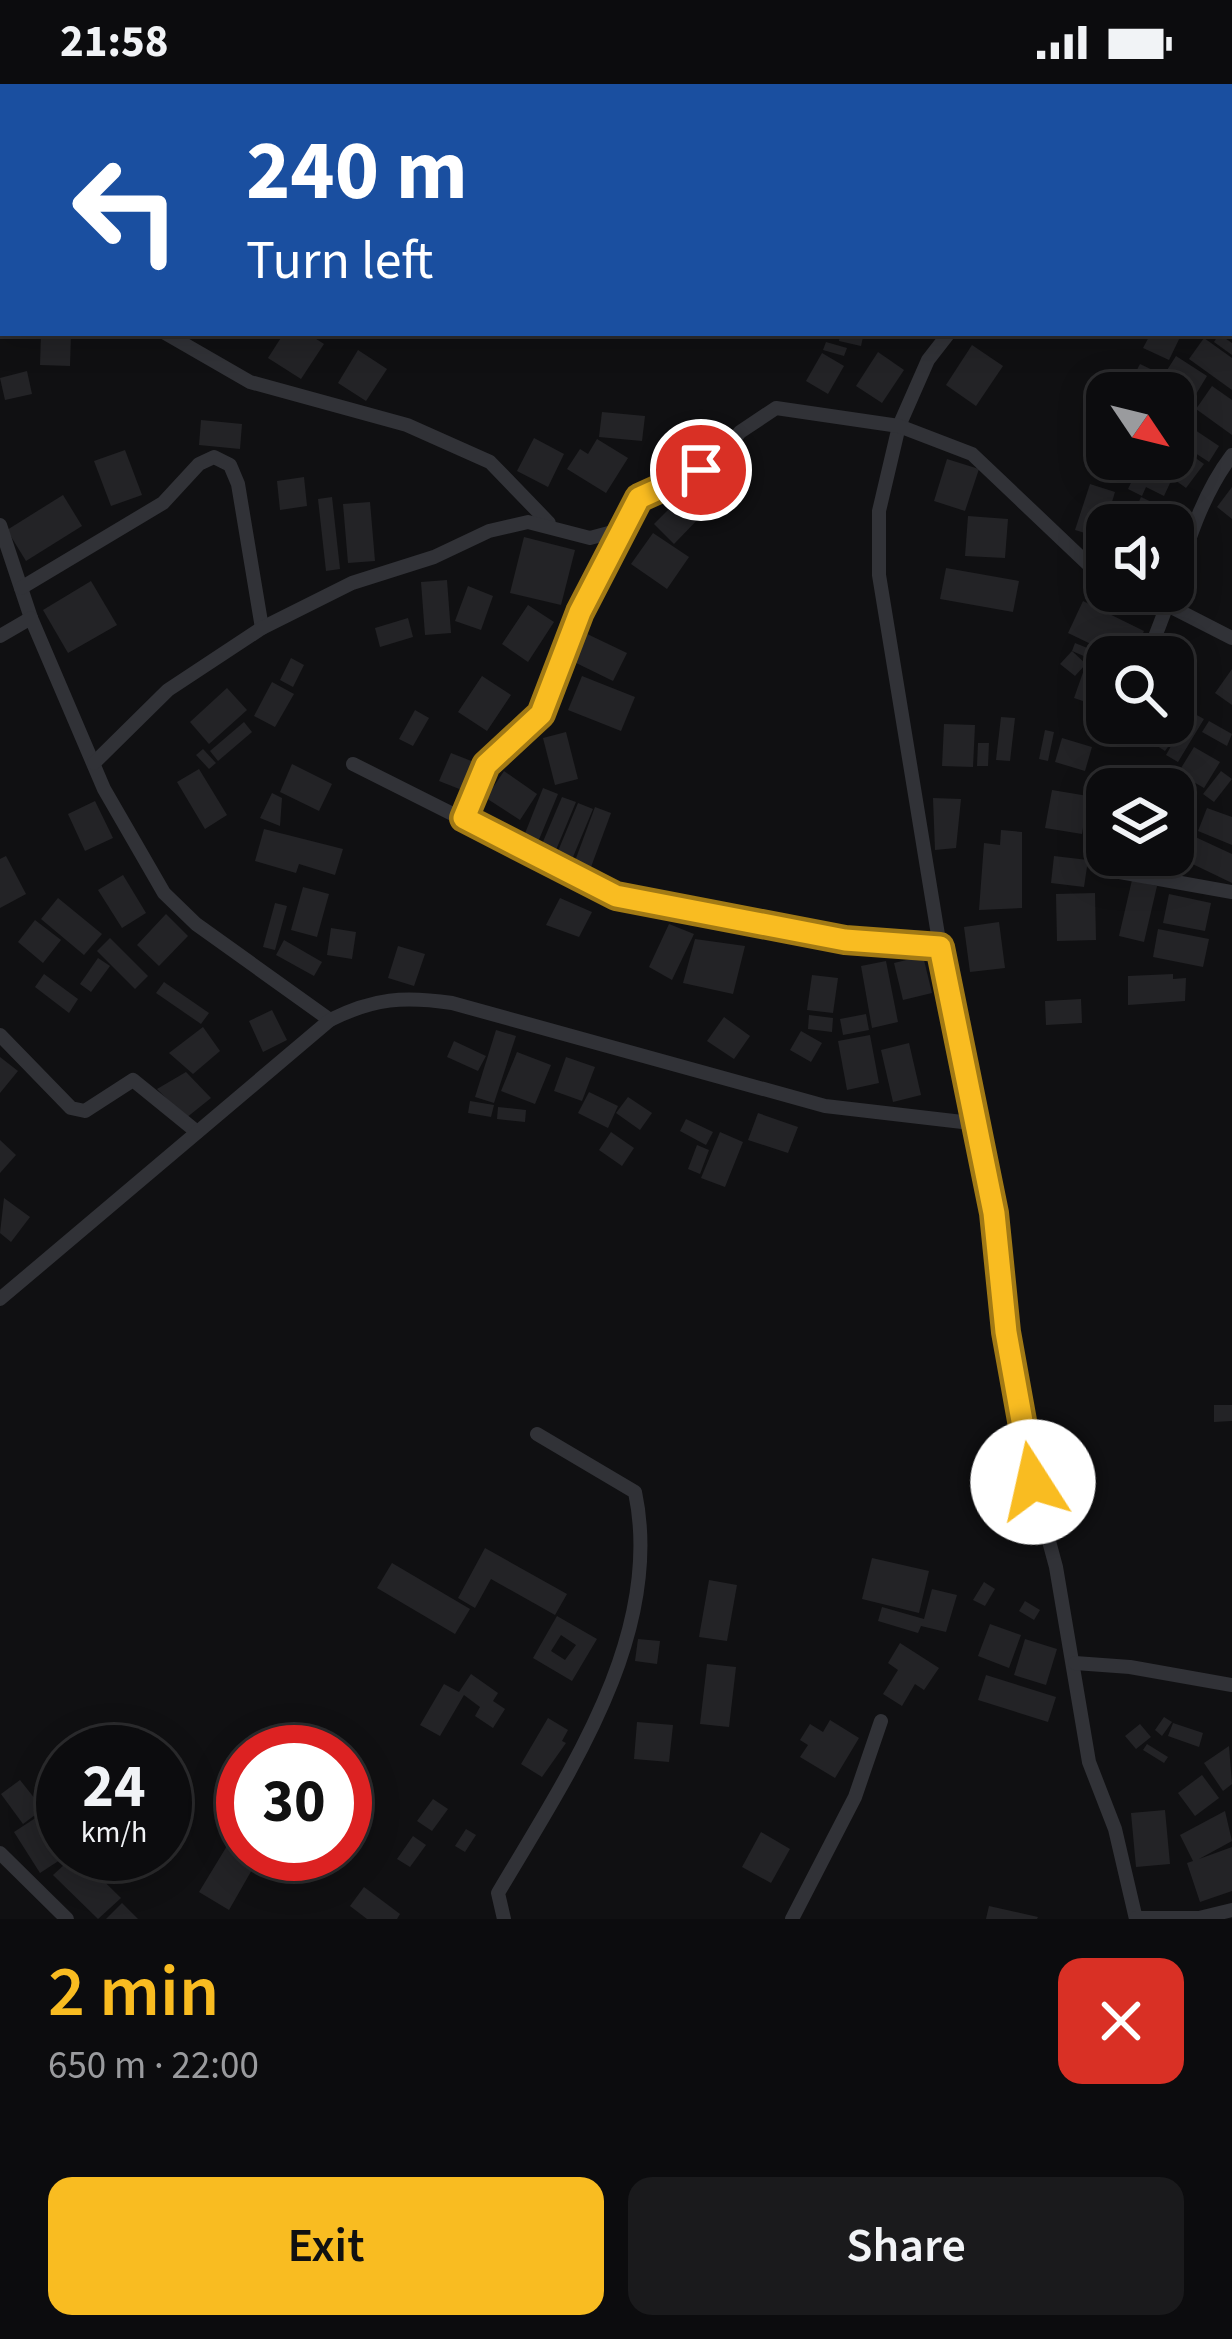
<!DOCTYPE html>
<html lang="en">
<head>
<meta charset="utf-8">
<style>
  :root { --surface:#0c0c0e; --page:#1a1a1c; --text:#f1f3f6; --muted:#9a9b9e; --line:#2c2c2e; --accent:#f9bc21 }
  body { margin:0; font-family:"Source Sans 3",sans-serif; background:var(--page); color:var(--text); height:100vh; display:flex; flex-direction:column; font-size:45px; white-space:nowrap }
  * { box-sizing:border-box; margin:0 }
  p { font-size:39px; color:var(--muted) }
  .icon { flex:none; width:66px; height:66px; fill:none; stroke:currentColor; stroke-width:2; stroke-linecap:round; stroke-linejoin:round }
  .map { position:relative; height:1835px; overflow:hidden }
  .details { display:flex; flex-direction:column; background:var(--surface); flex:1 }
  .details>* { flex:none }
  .hud { position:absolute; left:0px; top:0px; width:1233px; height:252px; box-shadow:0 6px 30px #0003,0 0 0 3px var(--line); background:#1a4fa0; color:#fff; overflow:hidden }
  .needle { width:78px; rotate:125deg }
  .buttons { position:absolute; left:1086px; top:288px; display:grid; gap:24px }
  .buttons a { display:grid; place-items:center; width:108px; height:108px; border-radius:24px; background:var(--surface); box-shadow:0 6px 30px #0003,0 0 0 3px var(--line); font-size:60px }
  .speed { position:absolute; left:36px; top:1641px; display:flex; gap:24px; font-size:60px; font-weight:700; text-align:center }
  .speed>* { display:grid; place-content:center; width:156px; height:156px; border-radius:50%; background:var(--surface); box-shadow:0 6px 30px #0003,0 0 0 3px var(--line); line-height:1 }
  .speed small { font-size:30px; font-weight:400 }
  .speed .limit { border:18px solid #d22; background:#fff; color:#111 }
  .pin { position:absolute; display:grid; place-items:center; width:102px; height:102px; color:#fff; margin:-51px; border:6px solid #fff; border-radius:50%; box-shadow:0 3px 12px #0007 }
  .me { position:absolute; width:132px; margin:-66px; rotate:350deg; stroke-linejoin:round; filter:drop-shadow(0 0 9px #0008) }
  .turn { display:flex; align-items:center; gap:42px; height:252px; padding:0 48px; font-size:54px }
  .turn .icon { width:156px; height:156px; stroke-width:2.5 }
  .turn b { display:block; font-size:84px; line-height:102px }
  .round { display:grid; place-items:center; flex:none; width:126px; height:126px; border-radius:24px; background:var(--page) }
  .headline { display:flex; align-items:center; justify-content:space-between; height:204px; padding:0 48px }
  h1 { font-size:72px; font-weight:600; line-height:90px; color:var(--accent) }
  .primary-button { display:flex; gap:24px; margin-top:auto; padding:24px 48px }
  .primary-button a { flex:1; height:138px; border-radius:24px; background:var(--accent); color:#111; font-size:48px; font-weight:600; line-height:138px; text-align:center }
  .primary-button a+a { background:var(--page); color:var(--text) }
  .status { display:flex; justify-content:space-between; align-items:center; height:84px; padding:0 60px; background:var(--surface); direction:ltr }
  .status svg { height:33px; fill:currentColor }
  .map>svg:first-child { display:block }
  .building { fill:#232326; fill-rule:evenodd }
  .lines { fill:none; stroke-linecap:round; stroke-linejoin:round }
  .street { stroke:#313237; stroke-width:14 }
  .route-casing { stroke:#a27a15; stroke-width:30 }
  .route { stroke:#f9bc21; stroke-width:21 }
</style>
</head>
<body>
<div class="status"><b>21:58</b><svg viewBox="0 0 49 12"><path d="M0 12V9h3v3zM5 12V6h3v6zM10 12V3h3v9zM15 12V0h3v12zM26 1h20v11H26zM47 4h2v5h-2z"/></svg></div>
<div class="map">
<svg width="1232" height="1835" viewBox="0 0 1232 1835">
  <rect width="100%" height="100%" fill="#101012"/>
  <!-- building -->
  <g class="building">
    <polygon points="41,249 71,249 70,282 40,281"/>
    <polygon points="284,249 307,249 324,260 301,295 268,274"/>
    <polygon points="840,249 864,249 861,262 839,257"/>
    <polygon points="1151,249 1182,249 1169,276 1143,264"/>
    <polygon points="1219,250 1232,259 1232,271 1214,258"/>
    <polygon points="1204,254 1232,274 1232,306 1189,275"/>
    <polygon points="826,258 847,264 844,272 823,266"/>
    <polygon points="972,261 1003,282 976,322 946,301"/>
    <polygon points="358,266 387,285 366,317 338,299"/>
    <polygon points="878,268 904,286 882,319 856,302"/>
    <polygon points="822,269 844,282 828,310 806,297"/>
    <polygon points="1176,272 1207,292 1187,325 1173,316 1173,309 1155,305"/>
    <polygon points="1140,280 1161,290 1151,309 1125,309"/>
    <polygon points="27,287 32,310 5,316 0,294"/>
    <polygon points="1212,302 1232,316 1232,351 1196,325"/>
    <polygon points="1173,318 1193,331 1188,340 1173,330"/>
    <polygon points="602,328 645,332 642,357 599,353"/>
    <polygon points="201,336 242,340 240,365 199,361"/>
    <polygon points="1186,340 1219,362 1209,378 1175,356"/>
    <polygon points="534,354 564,370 548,403 517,387"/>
    <polygon points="597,355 628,374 606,409 567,385 580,365 588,370"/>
    <polygon points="1173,358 1204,380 1186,404 1157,383 1163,375 1173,375"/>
    <polygon points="125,366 142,411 111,422 94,377"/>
    <polygon points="947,375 979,385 965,427 934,417"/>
    <polygon points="1138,384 1170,399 1164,412 1146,403 1142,412 1128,405"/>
    <polygon points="304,393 307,422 280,426 277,397"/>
    <polygon points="1090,400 1115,408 1101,454 1075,446"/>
    <polygon points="1232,403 1232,435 1217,423"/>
    <polygon points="63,411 82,442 26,477 7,446"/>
    <polygon points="682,412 702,431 674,460 654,440"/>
    <polygon points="332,413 340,485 326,487 318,415"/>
    <polygon points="1141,413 1192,437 1183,455 1173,450 1173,441 1154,441 1133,431"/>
    <polygon points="370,418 375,477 348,479 343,420"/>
    <polygon points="968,432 1008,435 1005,474 965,472"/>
    <polygon points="653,449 689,473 667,505 631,480"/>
    <polygon points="524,453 575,466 561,521 510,509"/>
    <polygon points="946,484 1019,497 1013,528 940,515"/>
    <polygon points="447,496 451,549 425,551 421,498"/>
    <polygon points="91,497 117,541 68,569 43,526"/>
    <polygon points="468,502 493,512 481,546 455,537"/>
    <polygon points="1083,517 1144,547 1132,573 1118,573 1068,549"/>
    <polygon points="528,521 554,538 528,578 502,560"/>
    <polygon points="408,534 413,553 380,563 375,544"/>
    <polygon points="583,548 627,569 613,597 570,576"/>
    <polygon points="1075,559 1107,572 1107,582 1072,567"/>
    <polygon points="1072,567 1086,580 1075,592 1060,580"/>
    <polygon points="291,574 304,581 293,603 280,596"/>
    <polygon points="1086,580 1107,587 1101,623 1074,614"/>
    <polygon points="1232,585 1232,621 1215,609"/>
    <polygon points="482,592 511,611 487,647 458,628"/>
    <polygon points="582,592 635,613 621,647 568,626"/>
    <polygon points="272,598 294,610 275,643 254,632"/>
    <polygon points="227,604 247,626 209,660 190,638"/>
    <polygon points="1184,624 1204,635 1178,678 1166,671 1179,648 1165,667 1137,649 1144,639 1173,639 1173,630 1185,638 1179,633"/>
    <polygon points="415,626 429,634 413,662 399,655"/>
    <polygon points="1001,633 1015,634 1010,677 996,676"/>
    <polygon points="1209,637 1232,650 1227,662 1202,648"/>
    <polygon points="244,638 252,648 218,677 210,667"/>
    <polygon points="944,640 975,641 973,683 942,682"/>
    <polygon points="1045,646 1054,648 1048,677 1039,675"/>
    <polygon points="566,648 578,695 555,701 543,654"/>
    <polygon points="1062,654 1092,663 1085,687 1055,678"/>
    <polygon points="978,659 989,659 988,682 977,682"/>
    <polygon points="1194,663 1220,678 1204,704 1178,689"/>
    <polygon points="203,665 216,679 209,685 196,671"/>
    <polygon points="451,669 479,680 467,708 439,697"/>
    <polygon points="292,680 332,700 319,727 280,708"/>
    <polygon points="199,685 227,731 205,745 177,698"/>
    <polygon points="504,687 537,710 520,736 486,714"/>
    <polygon points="1221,687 1232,695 1214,718 1203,710"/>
    <polygon points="543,704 558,710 538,758 524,752"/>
    <polygon points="1052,706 1088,712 1082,750 1045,744"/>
    <polygon points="272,709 282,714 280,742 260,734"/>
    <polygon points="562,713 576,718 556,766 542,760"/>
    <polygon points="933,714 961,715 956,764 935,766"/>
    <polygon points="95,717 113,754 85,767 68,730"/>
    <polygon points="1090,717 1106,720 1100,753 1085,750"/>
    <polygon points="578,719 593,725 573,773 558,767"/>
    <polygon points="595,723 611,729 591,783 575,777"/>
    <polygon points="1207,724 1232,733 1232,761 1198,747"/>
    <polygon points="264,745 343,765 335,791 299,780 296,789 255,777"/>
    <polygon points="1001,746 1022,748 1022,824 979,826 984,759 1000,761"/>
    <polygon points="1191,751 1232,770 1232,799 1180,774"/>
    <polygon points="6,772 26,810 0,824 0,775"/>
    <polygon points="1054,772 1088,776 1084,803 1051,799"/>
    <polygon points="123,791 146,829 122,844 98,806"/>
    <polygon points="1132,796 1157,802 1144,858 1119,852"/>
    <polygon points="303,803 329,810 317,853 291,846"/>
    <polygon points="1095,809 1096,856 1057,857 1056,810"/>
    <polygon points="1169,810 1211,819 1205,847 1163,839"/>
    <polygon points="58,814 102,850 84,871 41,835"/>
    <polygon points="560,814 592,828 579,853 546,841"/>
    <polygon points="275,819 287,822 275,866 263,863"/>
    <polygon points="166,830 188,852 159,882 137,861"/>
    <polygon points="35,836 61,856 43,879 18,858"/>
    <polygon points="999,838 1005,884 970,888 964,843"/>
    <polygon points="669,840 694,850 672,896 649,883"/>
    <polygon points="331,844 356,848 352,875 327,871"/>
    <polygon points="1158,845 1209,855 1203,883 1153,873"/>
    <polygon points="110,854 148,892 135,905 97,867"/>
    <polygon points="695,855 745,862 733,910 683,899"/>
    <polygon points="284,856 322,878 314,892 276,871"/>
    <polygon points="398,862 425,870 414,902 388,894"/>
    <polygon points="923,872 932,909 903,916 894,879"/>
    <polygon points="98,874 110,882 91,908 80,900"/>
    <polygon points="886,877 898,938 872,944 861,882"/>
    <polygon points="44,890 78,915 69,929 35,903"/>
    <polygon points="1173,890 1173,895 1186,894 1185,917 1128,921 1128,892"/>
    <polygon points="812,891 838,894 833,929 807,926"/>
    <polygon points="164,898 209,929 201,940 156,909"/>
    <polygon points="1081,915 1082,939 1046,941 1045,917"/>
    <polygon points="272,926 287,956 263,968 249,937"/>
    <polygon points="866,930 869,946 843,951 840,935"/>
    <polygon points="809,931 833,934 832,948 808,945"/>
    <polygon points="724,933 750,952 734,975 707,957"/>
    <polygon points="203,943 220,967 193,990 169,969"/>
    <polygon points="496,946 516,952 494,1019 475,1013"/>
    <polygon points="801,947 822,959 811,978 790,966"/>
    <polygon points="870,951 879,999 847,1006 838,957"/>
    <polygon points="454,957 486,972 478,987 447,973"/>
    <polygon points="909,959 921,1011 893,1018 881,966"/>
    <polygon points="517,968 551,981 535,1020 501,1007"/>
    <polygon points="0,973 18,987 0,1009"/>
    <polygon points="566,973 595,983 582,1017 554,1007"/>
    <polygon points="186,988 211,1014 186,1034 157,1005"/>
    <polygon points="589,1008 618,1022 608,1044 578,1029"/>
    <polygon points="628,1013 652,1029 640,1046 616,1029"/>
    <polygon points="470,1017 494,1021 491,1033 468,1029"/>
    <polygon points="498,1023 526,1026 525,1038 497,1035"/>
    <polygon points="758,1029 798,1043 788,1069 748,1056"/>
    <polygon points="686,1035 713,1048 706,1061 680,1047"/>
    <polygon points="611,1048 634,1064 622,1082 599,1066"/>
    <polygon points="720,1048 743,1058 725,1103 701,1094"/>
    <polygon points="0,1056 16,1071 0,1089"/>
    <polygon points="697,1061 709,1066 700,1090 688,1085"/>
    <polygon points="4,1114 30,1133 11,1158 0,1149"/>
    <polygon points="1214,1321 1232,1321 1232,1337 1214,1338"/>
    <polygon points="485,1464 567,1510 555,1531 491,1495 475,1524 458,1514"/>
    <polygon points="872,1474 929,1487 919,1529 862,1515"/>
    <polygon points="392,1479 470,1525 455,1550 377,1504"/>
    <polygon points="709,1496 737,1501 727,1557 699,1553"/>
    <polygon points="984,1498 995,1505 985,1522 973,1516"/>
    <polygon points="932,1505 957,1511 946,1548 921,1542 918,1549 878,1537 882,1523 924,1535"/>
    <polygon points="1025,1517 1040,1526 1034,1536 1019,1527"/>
    <path d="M557 1532 597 1555 572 1597 533 1574ZM561 1551 576 1561 565 1576 551 1567Z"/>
    <polygon points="990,1540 1021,1551 1009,1584 978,1572"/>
    <polygon points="638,1555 660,1557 657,1580 635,1577"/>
    <polygon points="1025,1555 1057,1565 1046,1601 1014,1591"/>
    <polygon points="900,1559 939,1584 924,1606 915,1600 902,1622 883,1610 898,1586 888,1579"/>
    <polygon points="707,1580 736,1583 729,1643 700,1640"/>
    <polygon points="471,1590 498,1609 493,1617 505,1625 493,1644 475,1632 480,1623 464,1611 440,1652 420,1641 444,1600 459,1608"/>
    <polygon points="986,1591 1056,1613 1048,1638 978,1616"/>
    <polygon points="1164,1633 1172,1638 1162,1652 1155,1646"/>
    <polygon points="548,1634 568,1646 562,1657 566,1659 542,1693 521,1680"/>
    <polygon points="830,1636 859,1654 835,1694 800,1673 808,1661 800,1656 810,1640 823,1648"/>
    <polygon points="637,1638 673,1641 669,1678 634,1675"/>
    <polygon points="1173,1639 1203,1649 1199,1663 1168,1652"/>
    <polygon points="1140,1640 1151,1653 1136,1665 1125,1652"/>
    <polygon points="1147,1660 1168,1673 1164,1679 1143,1666"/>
    <polygon points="1229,1662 1232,1700 1223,1707 1204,1679"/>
    <polygon points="1202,1691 1219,1714 1195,1732 1178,1709"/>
    <polygon points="20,1696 43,1725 23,1740 1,1710"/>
    <polygon points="433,1715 448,1725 432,1747 417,1737"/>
    <polygon points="1165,1726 1170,1780 1136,1783 1131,1729"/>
    <polygon points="1225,1727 1232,1757 1199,1775 1232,1763 1232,1807 1200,1818 1187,1779 1193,1777 1180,1751"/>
    <polygon points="37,1733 63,1774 40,1789 14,1748"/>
    <polygon points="466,1745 476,1751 465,1768 455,1762"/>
    <polygon points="761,1748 790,1765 771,1799 742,1783"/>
    <polygon points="233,1752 243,1758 243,1770 261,1770 229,1826 199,1808"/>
    <polygon points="413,1752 426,1761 410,1783 397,1775"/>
    <polygon points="76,1770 121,1814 98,1835 53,1791"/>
    <polygon points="364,1803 400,1830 397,1835 367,1835 350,1822"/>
    <polygon points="122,1819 138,1835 106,1835"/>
    <polygon points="989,1822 1038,1833 1037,1835 986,1835"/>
  </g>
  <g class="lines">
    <!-- street -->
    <g class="street">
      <polyline points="1072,0 1075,3"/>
      <polyline points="1230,16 1232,15"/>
      <polyline points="1230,143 1232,145"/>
      <polyline points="165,249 250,298 407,341 490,378 549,439"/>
      <polyline points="949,249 928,276 899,342 879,427 879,491 940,863 994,1129 1006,1248 1033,1398 1056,1483 1089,1678 1115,1745 1136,1835"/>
      <polyline points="0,441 31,534"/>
      <polyline points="21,504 163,419 199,380 214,373 230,381 238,400 262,544"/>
      <polyline points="1140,507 1232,554"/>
      <polyline points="0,552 31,534 104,705 164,809 196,840 330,936"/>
      <path d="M1146 573C1178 508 1187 430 1232 371"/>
      <polyline points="94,679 168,606 262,544 352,499 434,473 489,447 528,438 590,454 620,446"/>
      <polyline points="353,680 616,812 845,856 940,863"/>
      <polyline points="464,733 486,681 541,630 580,528 639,414 718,376 740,348 776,324 899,342 972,370 1092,484 1107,491"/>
      <polyline points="1103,785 1232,808"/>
      <polyline points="0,951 71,1024 85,1027 133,996 197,1048"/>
      <path d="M0 1215 330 936C374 914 404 912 452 919L825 1022 971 1039"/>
      <polyline points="1075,1579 1130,1583 1232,1601"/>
      <polyline points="0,1769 67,1835"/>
      <polyline points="1136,1834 1199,1834 1232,1826"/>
      <path d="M504 1835 498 1809C567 1692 665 1550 635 1408L537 1350"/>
      <polyline points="792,1835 855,1713 881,1637"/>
    </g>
  </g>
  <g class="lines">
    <defs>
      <polyline id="route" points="701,386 639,414 580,528 541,630 486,681 464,734 616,812 845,856 940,863 994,1129 1006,1248 1033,1398"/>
    </defs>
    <!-- route casing -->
    <use href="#route" class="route-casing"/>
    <!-- route -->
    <use href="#route" class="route"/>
  </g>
</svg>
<div class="buttons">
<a><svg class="needle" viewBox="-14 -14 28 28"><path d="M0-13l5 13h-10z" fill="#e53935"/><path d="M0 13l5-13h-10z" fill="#9a9b9e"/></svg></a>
<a><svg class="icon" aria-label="sound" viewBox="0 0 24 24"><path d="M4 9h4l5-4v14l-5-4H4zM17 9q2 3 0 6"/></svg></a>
<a><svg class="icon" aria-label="search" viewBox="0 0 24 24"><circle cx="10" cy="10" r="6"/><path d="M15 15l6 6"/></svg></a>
<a><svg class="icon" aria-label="layers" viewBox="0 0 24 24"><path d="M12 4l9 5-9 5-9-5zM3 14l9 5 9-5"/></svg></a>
</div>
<div class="speed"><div>24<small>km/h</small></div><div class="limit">30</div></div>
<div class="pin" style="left:701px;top:386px;background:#d93025"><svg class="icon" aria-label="arrive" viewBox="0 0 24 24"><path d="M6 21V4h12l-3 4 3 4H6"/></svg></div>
<svg class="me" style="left:1033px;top:1398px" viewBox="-20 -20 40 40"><circle r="19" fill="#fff"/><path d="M0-13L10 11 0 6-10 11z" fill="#f9bc21"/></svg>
<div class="hud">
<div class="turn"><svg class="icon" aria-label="left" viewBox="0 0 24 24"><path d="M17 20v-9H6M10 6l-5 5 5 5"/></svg><div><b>240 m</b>Turn left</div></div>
</div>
</div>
<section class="details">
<div class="headline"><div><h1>2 min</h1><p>650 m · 22:00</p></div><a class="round" style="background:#d93025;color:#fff"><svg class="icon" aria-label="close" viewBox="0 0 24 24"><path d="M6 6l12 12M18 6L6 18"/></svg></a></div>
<div class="primary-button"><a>Exit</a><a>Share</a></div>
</section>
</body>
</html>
